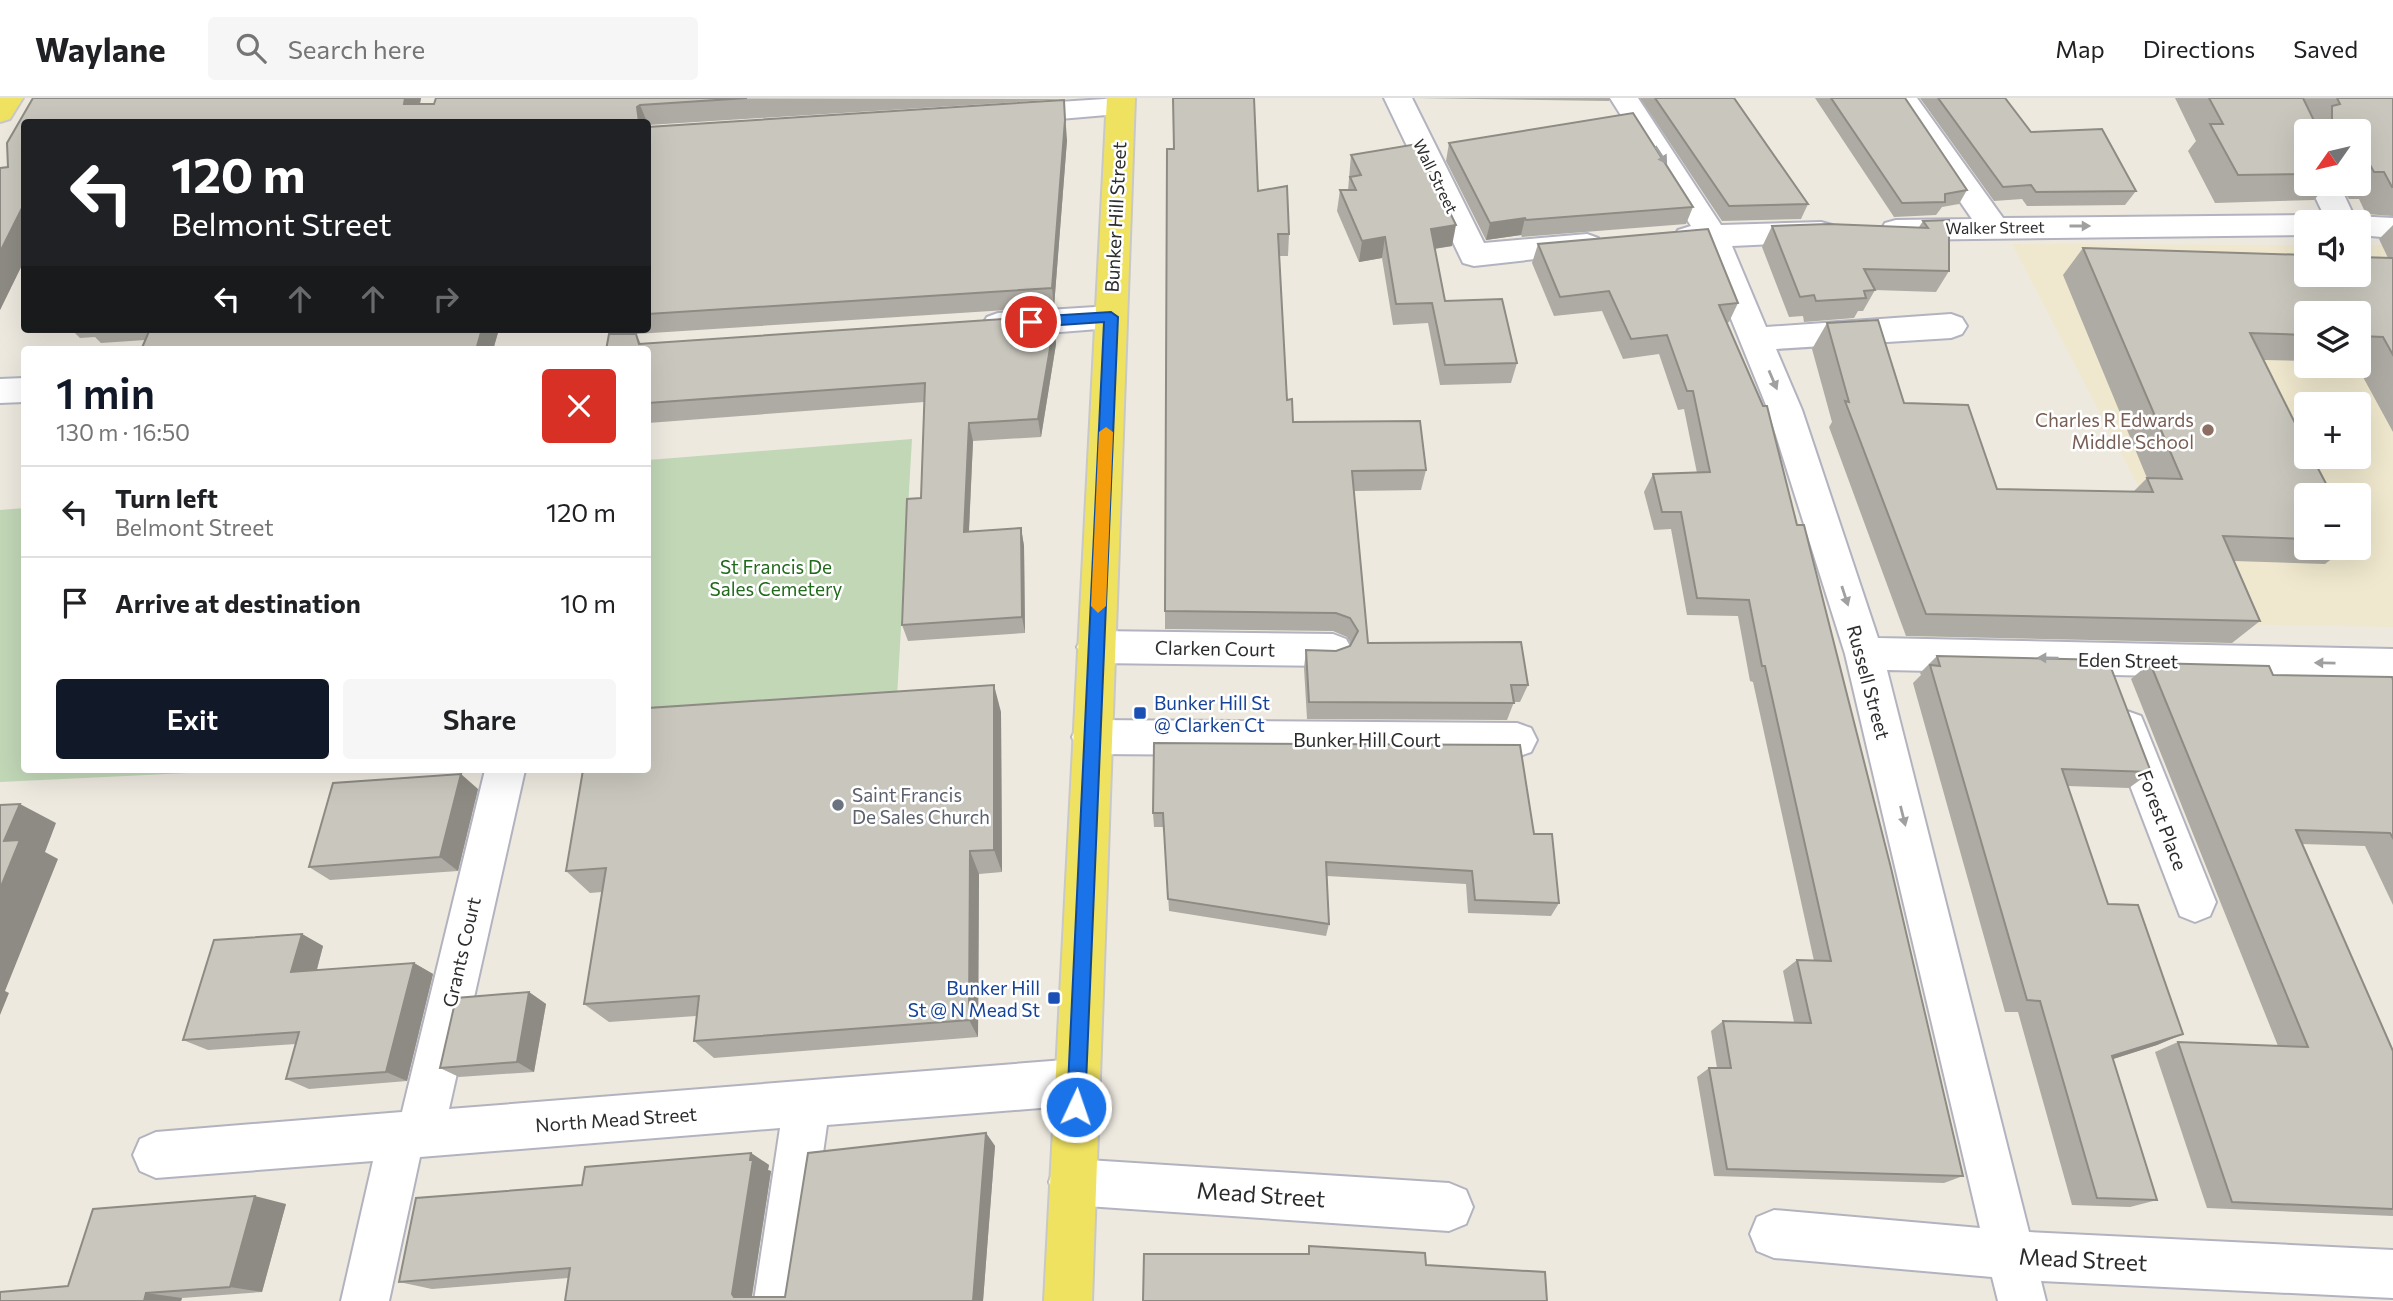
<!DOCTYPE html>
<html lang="en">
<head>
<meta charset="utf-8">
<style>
  :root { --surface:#fff; --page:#f6f6f6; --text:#202124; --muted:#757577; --line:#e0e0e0; --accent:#111827 }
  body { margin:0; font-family:Commissioner,sans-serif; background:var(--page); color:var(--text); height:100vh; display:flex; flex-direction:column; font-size:26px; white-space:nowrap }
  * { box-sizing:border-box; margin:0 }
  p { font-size:23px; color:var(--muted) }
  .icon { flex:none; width:38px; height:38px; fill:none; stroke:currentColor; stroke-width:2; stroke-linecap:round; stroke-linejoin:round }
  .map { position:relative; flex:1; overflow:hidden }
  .drawer { position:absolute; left:21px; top:248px; width:630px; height:427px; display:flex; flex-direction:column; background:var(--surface); border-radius:7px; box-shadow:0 7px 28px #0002 }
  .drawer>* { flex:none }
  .hud { position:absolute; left:21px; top:21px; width:630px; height:214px; border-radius:7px; box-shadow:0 7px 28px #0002; background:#202124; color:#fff; overflow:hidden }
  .needle { width:46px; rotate:236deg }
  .fabs { position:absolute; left:2294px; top:21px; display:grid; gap:14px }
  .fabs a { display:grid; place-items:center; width:77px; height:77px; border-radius:7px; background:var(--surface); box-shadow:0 7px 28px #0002; font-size:35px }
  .pin { position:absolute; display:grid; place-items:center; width:60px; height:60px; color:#fff; margin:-30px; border:4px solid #fff; border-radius:50%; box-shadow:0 2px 7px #0007 }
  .me { position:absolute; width:77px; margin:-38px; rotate:3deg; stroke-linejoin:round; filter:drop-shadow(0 0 5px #0008) }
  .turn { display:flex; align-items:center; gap:24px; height:147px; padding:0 35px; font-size:32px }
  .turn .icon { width:91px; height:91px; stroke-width:2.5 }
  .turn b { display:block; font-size:49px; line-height:60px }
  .lanes { display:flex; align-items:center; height:66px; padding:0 35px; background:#0003; justify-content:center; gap:35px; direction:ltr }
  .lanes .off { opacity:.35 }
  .round { display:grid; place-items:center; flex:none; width:74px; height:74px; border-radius:7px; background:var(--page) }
  .overview { display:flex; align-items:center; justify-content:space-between; height:119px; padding:0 35px }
  h1 { font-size:42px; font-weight:600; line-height:52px; color:var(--accent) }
  .action { display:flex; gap:14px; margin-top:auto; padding:14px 35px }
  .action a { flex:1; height:80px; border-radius:7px; background:var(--accent); color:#fff; font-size:28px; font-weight:600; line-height:80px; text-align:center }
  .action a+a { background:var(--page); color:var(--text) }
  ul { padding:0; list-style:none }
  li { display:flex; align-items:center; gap:21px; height:91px; padding:0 35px; border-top:2px solid var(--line) }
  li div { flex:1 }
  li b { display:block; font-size:26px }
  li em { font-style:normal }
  header { display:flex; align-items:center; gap:42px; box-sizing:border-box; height:98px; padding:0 35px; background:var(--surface); border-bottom:2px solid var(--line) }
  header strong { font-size:33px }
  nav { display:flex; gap:38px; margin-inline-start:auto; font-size:24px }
  .search { width:490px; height:63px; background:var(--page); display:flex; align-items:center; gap:18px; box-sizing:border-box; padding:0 24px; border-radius:7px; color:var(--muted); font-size:26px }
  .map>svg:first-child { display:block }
  .education { fill:#efe8ce; fill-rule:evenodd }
  .cemetery { fill:#c1d7b6 }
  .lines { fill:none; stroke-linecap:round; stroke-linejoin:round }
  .minor-casing { stroke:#b2b3bf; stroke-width:4 }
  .major-casing { stroke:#c8c8c8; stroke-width:4 }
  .minor { fill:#fff; fill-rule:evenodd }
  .major { fill:#f0e261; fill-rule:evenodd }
  .wall { fill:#adaba3 }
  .shaded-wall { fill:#8d8b84 }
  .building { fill:#c9c7bd; stroke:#8d8b84; stroke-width:2 }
  .oneway { fill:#a0a0a0 }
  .route { fill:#1a73e8; stroke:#114b97; stroke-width:2 }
  .slow { fill:#f59e0b }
  .education-dot { fill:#8d6e63; stroke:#fff; stroke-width:2.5 }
  .transit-dot { fill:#1a4fb4; stroke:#fff; stroke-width:2.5 }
  .worship-dot { fill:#6b7280; stroke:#fff; stroke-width:2.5 }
  .labels { text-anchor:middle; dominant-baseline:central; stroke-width:5; stroke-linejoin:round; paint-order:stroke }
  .far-street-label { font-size:16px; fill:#2c2c2c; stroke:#fff }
  .street-label { font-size:19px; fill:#2c2c2c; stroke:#fff }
  .education-label { font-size:19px; fill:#785e54; stroke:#fff; text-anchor:end }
  .park-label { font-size:19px; fill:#216a1b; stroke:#fff }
  .transit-label { font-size:19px; fill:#164399; stroke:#fff; text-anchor:start }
  .worship-label { font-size:19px; fill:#5b616d; stroke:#fff; text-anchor:start }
  .near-street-label { font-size:23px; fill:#2c2c2c; stroke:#fff }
</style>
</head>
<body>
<header>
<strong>Waylane</strong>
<div class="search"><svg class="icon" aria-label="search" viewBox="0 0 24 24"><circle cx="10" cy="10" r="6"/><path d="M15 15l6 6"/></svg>Search here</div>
<nav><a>Map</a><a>Directions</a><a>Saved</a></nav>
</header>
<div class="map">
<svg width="2393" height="1203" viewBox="0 0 2393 1203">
  <rect width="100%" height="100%" fill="#ede9df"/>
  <!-- education -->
  <path class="education" d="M2012 146 2306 147V177H2359V147H2393V529L2210 526ZM2306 215H2359V268H2306ZM2306 306H2359V359H2306ZM2306 397H2359V450H2306Z"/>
  <!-- cemetery -->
  <g class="cemetery">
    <polygon points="912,341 897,599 648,614 648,362"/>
    <polygon points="24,410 24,672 251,672 0,684 0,412"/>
  </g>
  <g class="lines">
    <defs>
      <g id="minor">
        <polygon points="1120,0 1130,3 1134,9 1130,15 1014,25 1004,22 1000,16 1004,10 1014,7"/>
        <polygon points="1384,0 1412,0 1484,145 1587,136 1598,140 1602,147 1598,154 1474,168 1463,165"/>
        <polygon points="1610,0 1638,0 1721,127 1821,124 1832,127 1836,134 1832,141 1821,144 1732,148 1766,229 1951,216 1962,220 1967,228 1962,236 1951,240 1776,251 1802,312 1878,540 2393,551 2393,583 1887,572 2029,1134 2393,1152 2393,1200 2041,1183 2046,1203 1998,1203 1992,1179 1774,1160 1757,1153 1750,1136 1757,1119 1774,1112 1980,1130 1845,556 1768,312 1702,149 1678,146 1674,139 1678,132 1691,128"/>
        <polygon points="1889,0 1917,0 2003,120 2306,117 2317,120 2320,124 2306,124 2306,137 1896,142 1885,139 1881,132 1885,125 1896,122 1972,121"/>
        <polygon points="2309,86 2339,86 2354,118 2393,120 2393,140 2359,137 2359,124 2327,124"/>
        <polygon points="1111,208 1122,211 1127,219 1122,227 1111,230 998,239 987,235 982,227 987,219 998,215"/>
        <polygon points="24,280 24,304 0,305 0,281"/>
        <polygon points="1096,533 1333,536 1346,541 1352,552 1346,563 1333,568 1096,565 1083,560 1077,549 1083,538"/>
        <polygon points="2127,613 2141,618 2146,630 2216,804 2210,818 2195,824 2180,818 2108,630 2113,618"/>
        <polygon points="1092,622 1517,625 1531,630 1537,642 1531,654 1517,659 1092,656 1078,651 1072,639 1078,627"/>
        <polygon points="485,672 525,672 449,1011 1077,961 1093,968 1100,984 1093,1000 1077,1007 827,1027 802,1203 754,1203 780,1030 420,1059 389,1203 341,1203 373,1063 156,1080 140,1073 133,1057 140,1041 156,1034 402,1014"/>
        <polygon points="1072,1061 1449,1085 1466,1092 1473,1109 1466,1126 1449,1133 1072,1107 1055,1101 1049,1084 1055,1067"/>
      </g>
      <g id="major">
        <polygon points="0,0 23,0 10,21 0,24"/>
        <polygon points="1107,0 1135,0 1092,1203 1044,1203"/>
      </g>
    </defs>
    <!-- minor casing -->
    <use href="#minor" class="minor-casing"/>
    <!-- major casing -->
    <use href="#major" class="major-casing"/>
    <!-- minor -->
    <use href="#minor" class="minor"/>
    <!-- major -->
    <use href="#major" class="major"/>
  </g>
  <!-- wall -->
  <g class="wall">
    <polygon points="33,0 421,0 420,6 434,6 436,0 1064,1 648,27 648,24 24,24 24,163 0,212 0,70 8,69 7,45"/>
    <polygon points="1414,0 1610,0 1609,3"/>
    <polygon points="1640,0 1734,0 1808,106 1801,121 1722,123"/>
    <polygon points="1815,0 1905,0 1967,92 1959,106 1942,109 1936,117 1894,119"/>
    <polygon points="1920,0 2005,0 2031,34 2136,93 2125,107 2027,108 2022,101 1994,103"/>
    <polygon points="2175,0 2393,0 2393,118 2366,116 2359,101 2349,101 2340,86 2359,86 2359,33 2306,33 2306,86 2328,86 2314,102 2215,105 2188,53 2196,43"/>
    <polygon points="648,29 1067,42 1054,209 636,236 641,246 1054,227 1056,246 1041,339 973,343 969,434 1021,430 1024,448 1025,535 908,543 902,527 921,400 924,304 648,325 648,252 621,236 618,231 648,231"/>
    <polygon points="1449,45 1693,109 1686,126 1522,139 1521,137 1486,142 1446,63"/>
    <polygon points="1351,57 1452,148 1434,151 1445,203 1517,265 1511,285 1440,287 1428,225 1393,227 1382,160 1359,164 1337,113 1340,92 1348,92"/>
    <polygon points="1258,93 1289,136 1288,158 1279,158 1287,302 1293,324 1426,372 1421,392 1354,393 1368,545 1528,587 1520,604 1514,604 1507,622 1307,621 1304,570 1306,552 1336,553 1350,548 1351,546 1347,539 1333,533 1165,531 1165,513"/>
    <polygon points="1949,122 1949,173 1936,194 1875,192 1863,213 1858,213 1854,220 1804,224 1803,218 1789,219 1762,149 1772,128 1919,129 1923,123"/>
    <polygon points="2393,127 2393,334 2357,268 2359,268 2359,215 2306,215 2306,263 2264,262 2306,397 2306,450 2346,450 2325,466 2234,463 2260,523 2232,545 1906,538 1829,329 1832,324 1812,251 1827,225 1904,305 1997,391 2133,394 2147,380 2063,177 2083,150 2388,160 2379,141"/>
    <polygon points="1538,146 1738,205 1729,224 1727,225 1797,427 1963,1078 1944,1085 1714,1078 1697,979 1709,970 1717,970 1711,933 1723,923 1794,924 1783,873 1797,862 1814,863 1753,584 1750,583 1738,518 1687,517 1671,431 1654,432 1644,394 1653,376 1697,375 1684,311 1678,312 1659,256 1623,261 1602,213 1554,218 1532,165"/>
    <polygon points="71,231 499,231 493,252 141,252 145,242 101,245 95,239 80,240"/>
    <polygon points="1937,558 2151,674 2129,690 2067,688 2108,806 2183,936 2157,947 2113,961 2157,1102 2130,1109 2072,1107 2018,914 2005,914 1913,585 1921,577 1920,575"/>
    <polygon points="2150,565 2273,577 2393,582 2393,807 2365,748 2302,746 2393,953 2393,1118 2207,1110 2155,954 2178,944 2278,948 2131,581"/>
    <polygon points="1001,614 1002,774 979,776 978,939 714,960 694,943 696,918 609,924 584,906 602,794 590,795 566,773"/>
    <polygon points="478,691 458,773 330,782 309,769"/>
    <polygon points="1153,715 1534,736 1559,805 1551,818 1468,815 1466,786 1327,778 1329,826 1326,838 1169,813 1164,729 1154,729"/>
    <polygon points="302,836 323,848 317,872 414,865 433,876 407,983 309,991 286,981 296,946 208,952 183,942"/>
    <polygon points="529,894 546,906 534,974 459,979 440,970"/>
    <polygon points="986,1035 995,1048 983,1203 565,1203 568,1180 432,1191 399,1184 582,1087 751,1055 769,1067 768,1072 771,1073 752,1199 785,1199"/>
    <polygon points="286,1106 262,1194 182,1200 181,1203 0,1203 68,1188"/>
  </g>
  <!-- shaded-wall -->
  <g class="shaded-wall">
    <polygon points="405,0 421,0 416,24 404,6"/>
    <polygon points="1064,2 1067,42 1054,209 1052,190"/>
    <polygon points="640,7 647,24 639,24 637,9"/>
    <polygon points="22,110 24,113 24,163 0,212 0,154"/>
    <polygon points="1525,120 1521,137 1486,142 1490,125"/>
    <polygon points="1456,127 1452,148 1426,152 1431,131"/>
    <polygon points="1385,139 1382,160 1359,164 1362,143"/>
    <polygon points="1049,218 1052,237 1054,227 1056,246 1041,339 1038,321"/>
    <polygon points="482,231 499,231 493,252 476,252"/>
    <polygon points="969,325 973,343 968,451 964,434"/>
    <polygon points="1021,430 1024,448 1025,535 1022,519"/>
    <polygon points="994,587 1001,614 1002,774 994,752"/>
    <polygon points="461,676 478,691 458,773 440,759"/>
    <polygon points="20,706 56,725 45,754 58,761 5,893 9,895 0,917 0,791 4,743"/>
    <polygon points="970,753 979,776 978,939 969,922"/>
    <polygon points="302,836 323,848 313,885 291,874"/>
    <polygon points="414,865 433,876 407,983 386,974"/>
    <polygon points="529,894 546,906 534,974 517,964"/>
    <polygon points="2183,936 2157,947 2088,969 2112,958"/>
    <polygon points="986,1035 995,1048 983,1203 973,1203"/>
    <polygon points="751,1055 769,1067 768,1072 771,1073 751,1203 734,1199 732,1196"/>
    <polygon points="255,1098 286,1106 262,1194 230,1189"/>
    <polygon points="146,1195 182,1200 181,1203 144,1203"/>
  </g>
  <!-- building -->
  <g class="building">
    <polygon points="33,0 405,0 404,6 434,6 436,0 747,0 640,7 637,9 639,24 24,24 24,110 22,110 0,154 0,70 8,69 7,45"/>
    <polygon points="1173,0 1254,0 1258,93 1287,88 1289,136 1278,136 1287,302 1292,301 1293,324 1420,323 1426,372 1352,373 1368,545 1521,544 1528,587 1511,587 1514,605 1309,604 1306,552 1336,553 1350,548 1358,533 1350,520 1336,515 1165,513 1167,51 1174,51"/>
    <polygon points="1655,0 1734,0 1808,106 1729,108"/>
    <polygon points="1831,0 1905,0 1967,92 1945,96 1945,104 1902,105"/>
    <polygon points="1938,0 2005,0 2031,34 2102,31 2136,93 2036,94 2031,87 2003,89"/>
    <polygon points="2209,0 2303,0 2317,29 2329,32 2332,30 2332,8 2340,6 2337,0 2393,0 2393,89 2392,89 2384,74 2374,74 2364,56 2359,56 2359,33 2306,33 2306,76 2238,77 2210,26 2223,26"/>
    <polygon points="1064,2 1065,22 1052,190 648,216 648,29"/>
    <polygon points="1633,15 1693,109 1526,122 1525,120 1490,125 1449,45"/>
    <polygon points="1417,46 1456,127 1431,131 1445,203 1502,201 1517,265 1445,267 1432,205 1396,206 1385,139 1362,143 1340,92 1356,92 1350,79 1361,77 1351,57"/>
    <polygon points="1949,122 1949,173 1864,171 1875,192 1864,193 1866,200 1816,203 1814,197 1800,199 1772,128 1829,126 1928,130 1923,123"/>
    <polygon points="1708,131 1738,205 1719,207 1763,308 1767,308 1797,427 1804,427 1891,770 1963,1078 1727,1071 1709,970 1731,970 1723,923 1811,925 1797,862 1831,863 1765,568 1762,568 1749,502 1697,500 1681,414 1662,414 1653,376 1710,374 1693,293 1687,293 1667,237 1631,241 1609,193 1560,199 1538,146"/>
    <polygon points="2083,150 2306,157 2306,177 2359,177 2359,159 2393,160 2393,257 2383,239 2359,238 2359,215 2306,215 2306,237 2250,235 2306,347 2306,359 2312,359 2332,397 2306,397 2306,441 2223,438 2260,523 1926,516 1845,303 1849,304 1827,225 1878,222 1904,305 1968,307 1997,391 2153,394 2147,380 2182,381"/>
    <polygon points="1049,218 1048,228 1054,227 1038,321 969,325 964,434 1021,430 1022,519 902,527 907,401 921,400 925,285 648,305 648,252 606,252 609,236 636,236 639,246"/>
    <polygon points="150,231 482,231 476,252 141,252"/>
    <polygon points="1937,558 2108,562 2151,674 2062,671 2108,806 2138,807 2183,936 2112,958 2157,1102 2097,1100 2040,903 2027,902 1930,567 1940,568"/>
    <polygon points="2150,565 2269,568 2273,577 2392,579 2393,582 2393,740 2390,735 2296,732 2393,953 2393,1111 2232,1104 2178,944 2308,949"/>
    <polygon points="994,587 994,752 970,753 969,922 694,943 699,898 584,906 606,770 566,773 583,672 648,672 648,610"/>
    <polygon points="1154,645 1520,647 1534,736 1552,736 1559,805 1475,802 1472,773 1326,764 1329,826 1168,801 1163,715 1153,715"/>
    <polygon points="461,676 440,759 309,769 333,685"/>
    <polygon points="20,706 4,743 20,742 0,791 0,707"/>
    <polygon points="302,836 291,874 414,865 386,974 286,981 299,934 183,942 214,842"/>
    <polygon points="529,894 517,964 440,970 456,900"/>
    <polygon points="986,1035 973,1203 565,1203 570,1170 399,1184 416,1100 582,1087 585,1069 751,1055 750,1062 753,1062 732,1196 734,1199 785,1199 808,1055"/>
    <polygon points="255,1098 230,1189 146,1195 144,1203 0,1203 0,1194 68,1188 93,1111"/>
    <polygon points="1309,1148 1425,1155 1426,1167 1545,1174 1547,1203 1143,1203 1144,1156 1309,1156"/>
  </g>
  <!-- one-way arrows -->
  <defs><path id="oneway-solid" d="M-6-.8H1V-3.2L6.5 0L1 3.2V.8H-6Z" transform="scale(1.75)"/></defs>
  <g class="oneway">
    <use href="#oneway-solid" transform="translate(1661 57) rotate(57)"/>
    <use href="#oneway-solid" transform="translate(2080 128)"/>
    <use href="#oneway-solid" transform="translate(1773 282) rotate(67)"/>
    <use href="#oneway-solid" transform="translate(1845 498) rotate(72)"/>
    <use href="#oneway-solid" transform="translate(2048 560) rotate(-179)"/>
    <use href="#oneway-solid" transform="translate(2325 565) rotate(-179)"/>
    <use href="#oneway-solid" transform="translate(1903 718) rotate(76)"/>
  </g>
  <!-- route -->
  <polygon class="route" points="1111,214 1118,219 1085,1009 1083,1016 1076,1018 1069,1016 1067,1009 1104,224 1031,229 1025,224 1031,219"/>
  <!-- slow -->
  <polygon class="slow" points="1106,329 1113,334 1106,508 1098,515 1091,508 1099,334"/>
  <!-- markers -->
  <circle class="education-dot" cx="2208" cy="332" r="7"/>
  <g class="transit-dot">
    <rect x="1133" y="608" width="14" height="14" rx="3.5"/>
    <rect x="1047" y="893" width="14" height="14" rx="3.5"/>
  </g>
  <circle class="worship-dot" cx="838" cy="707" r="7"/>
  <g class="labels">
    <!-- far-street labels -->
    <g class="far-street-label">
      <text transform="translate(1436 78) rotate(64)">Wall Street</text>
      <text transform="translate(1995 129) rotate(-1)">Walker Street</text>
    </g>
    <!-- street labels -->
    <g class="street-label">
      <text transform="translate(1115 119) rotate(-87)">Bunker Hill Street</text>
      <text transform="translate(1215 550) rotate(1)">Clarken Court</text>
      <text transform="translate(2128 562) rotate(1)">Eden Street</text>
      <text transform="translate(1869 584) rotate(75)">Russell Street</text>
      <text x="1367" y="641">Bunker Hill Court</text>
      <text transform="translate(2163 722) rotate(69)">Forest Place</text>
      <text transform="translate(461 854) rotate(-77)">Grants Court</text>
      <text transform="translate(616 1021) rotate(-4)">North Mead Street</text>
    </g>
    <!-- education labels -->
    <g class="education-label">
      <text x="2194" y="321">Charles R Edwards<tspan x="2194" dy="22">Middle School</tspan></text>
    </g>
    <!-- park labels -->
    <g class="park-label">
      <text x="776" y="468">St Francis De<tspan x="776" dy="22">Sales Cemetery</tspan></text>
    </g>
    <!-- transit labels -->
    <g class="transit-label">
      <text x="1154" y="604">Bunker Hill St<tspan x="1154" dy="22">@ Clarken Ct</tspan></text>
      <text x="1040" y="889" text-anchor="end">Bunker Hill<tspan x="1040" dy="22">St @ N Mead St</tspan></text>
    </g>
    <!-- worship labels -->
    <g class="worship-label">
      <text x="852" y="696">Saint Francis<tspan x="852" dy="22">De Sales Church</tspan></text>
    </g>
    <!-- near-street labels -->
    <g class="near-street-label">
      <text transform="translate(1261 1096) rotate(4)">Mead Street</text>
      <text transform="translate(2083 1161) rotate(3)">Mead Street</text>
    </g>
  </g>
</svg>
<div class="fabs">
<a><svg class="needle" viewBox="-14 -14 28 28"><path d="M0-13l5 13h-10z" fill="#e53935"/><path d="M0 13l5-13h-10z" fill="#757577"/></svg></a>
<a><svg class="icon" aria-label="sound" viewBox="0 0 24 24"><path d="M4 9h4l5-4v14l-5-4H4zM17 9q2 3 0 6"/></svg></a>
<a><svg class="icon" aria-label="layers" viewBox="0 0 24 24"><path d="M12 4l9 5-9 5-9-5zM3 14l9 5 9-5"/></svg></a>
<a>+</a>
<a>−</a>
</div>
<div class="pin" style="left:1031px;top:224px;background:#d93025"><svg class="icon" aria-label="arrive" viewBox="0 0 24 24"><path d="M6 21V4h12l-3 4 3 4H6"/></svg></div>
<svg class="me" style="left:1076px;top:1009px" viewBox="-20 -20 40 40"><circle r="17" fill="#1a73e8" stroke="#fff" stroke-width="3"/><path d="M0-11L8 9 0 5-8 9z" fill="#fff"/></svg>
<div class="hud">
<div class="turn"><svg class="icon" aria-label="left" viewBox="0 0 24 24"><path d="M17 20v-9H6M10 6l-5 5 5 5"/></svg><div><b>120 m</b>Belmont Street</div></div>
<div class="lanes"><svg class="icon" aria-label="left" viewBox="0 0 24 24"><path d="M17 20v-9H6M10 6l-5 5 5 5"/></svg><svg class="icon off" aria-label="ahead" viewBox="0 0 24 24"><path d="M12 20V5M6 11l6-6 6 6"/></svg><svg class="icon off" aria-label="ahead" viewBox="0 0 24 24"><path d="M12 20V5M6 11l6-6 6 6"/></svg><svg class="icon off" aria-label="right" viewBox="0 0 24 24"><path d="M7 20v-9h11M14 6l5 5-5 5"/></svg></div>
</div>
<section class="drawer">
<div class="overview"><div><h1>1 min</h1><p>130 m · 16:50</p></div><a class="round" style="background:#d93025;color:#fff"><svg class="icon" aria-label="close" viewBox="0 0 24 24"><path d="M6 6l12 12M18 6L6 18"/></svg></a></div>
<ul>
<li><svg class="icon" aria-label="left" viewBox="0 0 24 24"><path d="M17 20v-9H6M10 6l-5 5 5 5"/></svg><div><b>Turn left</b><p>Belmont Street</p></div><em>120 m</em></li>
<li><svg class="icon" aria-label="arrive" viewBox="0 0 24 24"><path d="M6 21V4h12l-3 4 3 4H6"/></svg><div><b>Arrive at destination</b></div><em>10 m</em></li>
</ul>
<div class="action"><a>Exit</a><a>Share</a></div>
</section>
</div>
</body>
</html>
